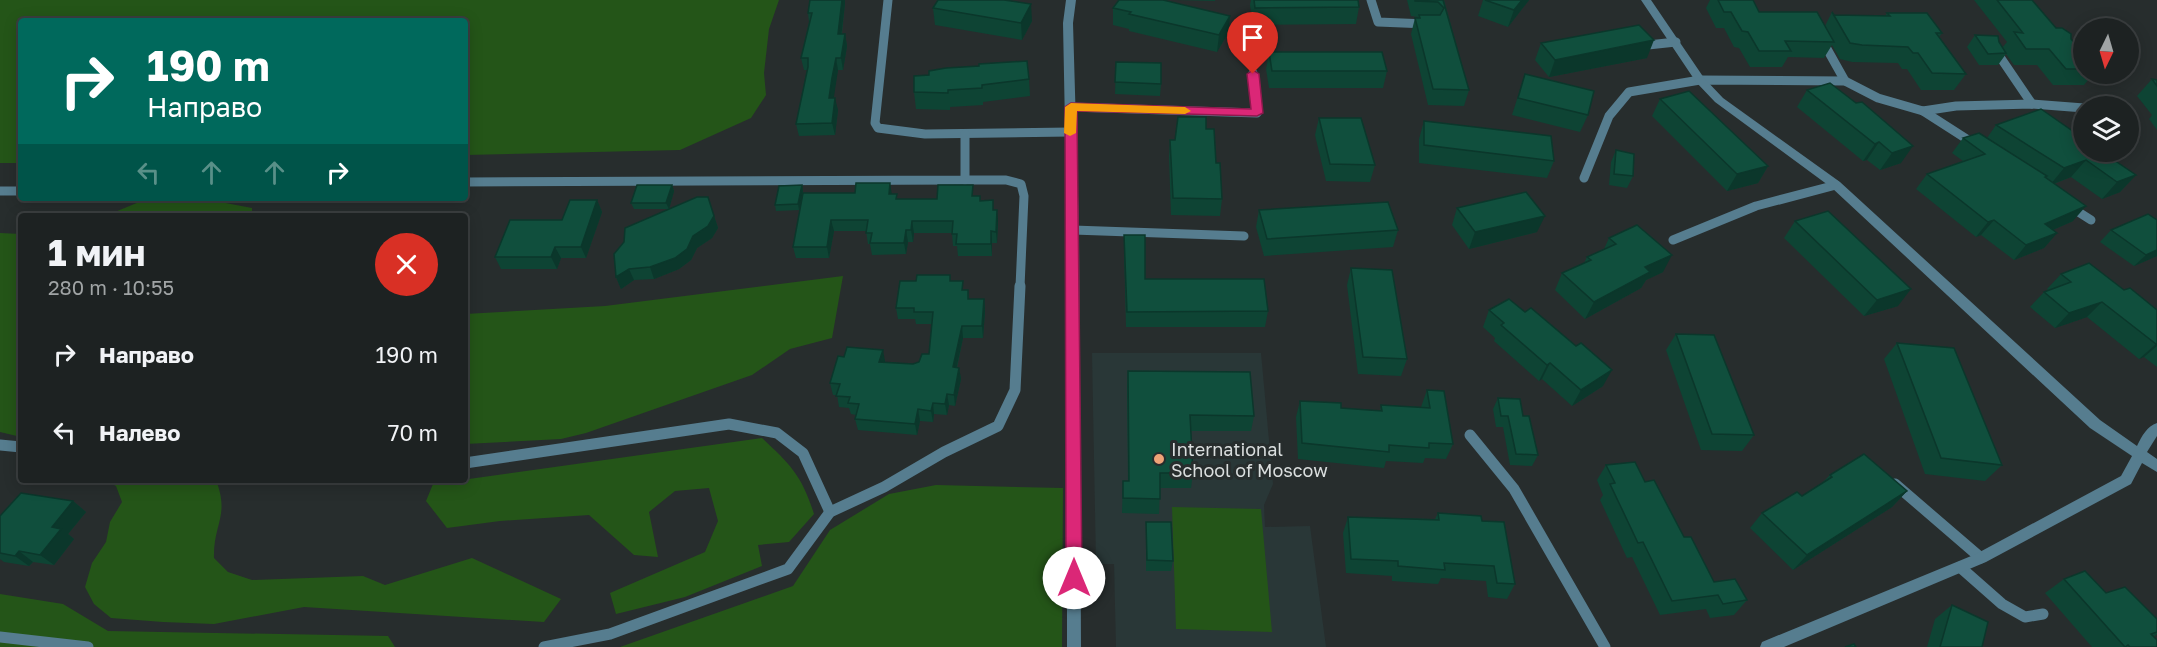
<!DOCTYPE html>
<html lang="ru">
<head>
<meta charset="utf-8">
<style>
  :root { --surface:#1d2222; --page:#252a2a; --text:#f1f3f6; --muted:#a0a4a5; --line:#3b3f40 }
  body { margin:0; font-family:"Golos Text",sans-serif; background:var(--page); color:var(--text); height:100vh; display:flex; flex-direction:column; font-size:22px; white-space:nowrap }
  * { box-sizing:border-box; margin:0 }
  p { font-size:20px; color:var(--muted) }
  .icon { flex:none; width:33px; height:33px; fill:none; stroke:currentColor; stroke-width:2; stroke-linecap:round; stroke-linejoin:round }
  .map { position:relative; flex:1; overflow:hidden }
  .details { position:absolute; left:18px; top:213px; width:450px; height:270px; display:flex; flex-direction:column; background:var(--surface); border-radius:6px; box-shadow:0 3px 15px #0003,0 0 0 2px var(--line) }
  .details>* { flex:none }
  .top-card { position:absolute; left:18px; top:18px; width:450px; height:183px; border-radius:6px; box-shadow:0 3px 15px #0003,0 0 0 2px var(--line); background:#00695c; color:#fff; overflow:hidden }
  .needle { width:39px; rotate:185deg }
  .tools { position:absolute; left:2073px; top:18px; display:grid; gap:12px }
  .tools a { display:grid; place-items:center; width:66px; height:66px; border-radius:50%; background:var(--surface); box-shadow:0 3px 15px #0003,0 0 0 2px var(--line); font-size:30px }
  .pin { position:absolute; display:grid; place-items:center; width:51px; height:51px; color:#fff; margin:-62px -26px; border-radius:50% 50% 50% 0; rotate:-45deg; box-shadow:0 0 6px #0007 }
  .pin .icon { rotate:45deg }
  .me { position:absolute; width:66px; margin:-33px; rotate:0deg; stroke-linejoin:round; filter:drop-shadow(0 0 4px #0008) }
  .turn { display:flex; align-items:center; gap:21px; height:126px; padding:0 30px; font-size:27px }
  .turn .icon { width:78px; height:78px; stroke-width:2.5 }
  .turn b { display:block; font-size:42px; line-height:51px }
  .lanes { display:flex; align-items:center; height:57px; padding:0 30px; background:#0003; justify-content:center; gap:30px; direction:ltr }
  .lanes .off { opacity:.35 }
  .round { display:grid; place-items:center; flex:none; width:63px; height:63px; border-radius:32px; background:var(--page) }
  .overview { display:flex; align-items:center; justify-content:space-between; height:102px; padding:0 30px }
  h1 { font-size:36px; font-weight:700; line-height:45px }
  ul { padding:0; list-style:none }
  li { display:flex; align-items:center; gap:18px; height:78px; padding:0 30px }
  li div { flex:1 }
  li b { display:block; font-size:22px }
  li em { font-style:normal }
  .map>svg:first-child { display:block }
  .built { fill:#293737 }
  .green { fill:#245518 }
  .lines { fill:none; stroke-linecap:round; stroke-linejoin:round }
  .lane-far1 { stroke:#567d8f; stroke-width:9 }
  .lane { stroke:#567d8f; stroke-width:11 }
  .street { fill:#567d8f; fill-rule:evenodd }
  .wall { fill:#0e4434 }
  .shaded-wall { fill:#0b372b }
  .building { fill:#104f3d; stroke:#0b372b; stroke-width:1.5 }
  .route { fill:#db2777; stroke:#8e194d; stroke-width:1.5 }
  .slow { fill:#f59e0b }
  .poi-dot { fill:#efa377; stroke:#272d2d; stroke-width:2 }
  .labels { text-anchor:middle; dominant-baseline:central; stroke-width:6; stroke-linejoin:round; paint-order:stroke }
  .poi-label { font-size:18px; fill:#dadede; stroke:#272d2d; text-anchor:start }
</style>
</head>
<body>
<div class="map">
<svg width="2157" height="647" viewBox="0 0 2157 647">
  <rect width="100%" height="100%" fill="#272d2d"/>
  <!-- built -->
  <polygon class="built" points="1092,353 1261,353 1273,484 1264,505 1265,527 1310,526 1326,647 1116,647 1114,564 1096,564"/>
  <!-- green -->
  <g class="green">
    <polygon points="0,0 779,0 769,29 764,73 766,95 751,118 680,150 465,155 465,21 21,21 21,163 0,163"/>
    <polygon points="149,198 199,198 252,208 252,216 105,216"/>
    <polygon points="0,233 21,234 21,437 0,432"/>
    <polygon points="843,276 832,338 790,349 752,375 586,433 561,439 465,444 465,314 605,306"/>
    <path d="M762 438C791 465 802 476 814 514L789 542 758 545 762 566 685 597 616 614 610 593 705 552 718 521 709 488 675 491 649 512 658 557 634 555 589 515 500 521 447 528 426 501 433 484Z"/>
    <path d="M104 480H216C230 516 213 524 214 558L228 572 252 580 363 576 385 585 472 558 561 599 544 622 304 607 214 624 163 622 111 618 94 604 85 587 92 563 106 542 110 522 122 502 116 486Z"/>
    <polygon points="936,485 1063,488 1062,647 620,647 793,586 830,530 889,494"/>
    <polygon points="1172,507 1261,509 1272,632 1176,629"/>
    <polygon points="0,594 63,604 108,631 388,636 395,647 0,647"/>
  </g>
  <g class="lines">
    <!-- lane-far1 -->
    <g class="lane-far1">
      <polyline points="888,0 875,123 878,128 925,134 1070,132"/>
      <polyline points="1371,0 1378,22 1427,24"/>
      <polyline points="1643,39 1648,45 1676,42"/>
      <polyline points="1822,40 1845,81"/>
      <polyline points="1996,51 2032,104"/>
      <polyline points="1071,107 1257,113 1253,73"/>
      <polyline points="1923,111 1976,145"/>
      <polyline points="1584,178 1609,116 1629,92 1700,80 1845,81 1878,98 1923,111 1956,106 2032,104 2084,108"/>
      <polyline points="965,180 1006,180 1021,184 1024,196 1020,287"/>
      <polyline points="465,182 965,180 965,134"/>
      <polyline points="0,191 21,191"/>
      <polyline points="2069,206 2091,220"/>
      <polyline points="1073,230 1244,236"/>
      <polyline points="1673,240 1756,206 1836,185"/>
    </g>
    <!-- lane -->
    <g class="lane">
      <polyline points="1470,435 1514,489 1605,647"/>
      <polyline points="0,445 21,447"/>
      <polyline points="465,463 729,424 777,433 803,453 830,512"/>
      <polyline points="1895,484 1981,558"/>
      <polyline points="1960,567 2002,604 2025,617 2043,614"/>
      <polyline points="0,637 88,647"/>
      <polyline points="544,647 610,634 788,569 830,512 884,487 944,452 998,426 1015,390 1020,286"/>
    </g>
    <!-- street -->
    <g class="street">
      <polygon points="1066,0 1076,0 1073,23 1079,230 1081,647 1067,647 1067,230 1063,23"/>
      <path d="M1641 0H1651L1704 78 1723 98 1840 182 2100 420 2137 446C2142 436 2147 426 2157 423V436L2147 452 2157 459V472L2142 463 2131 484 1986 562 1784 647H1760L1762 642 1976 554 2121 476 2132 456 2090 428 1832 188 1715 102 1696 82Z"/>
    </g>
  </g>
  <!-- wall -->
  <g class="wall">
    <polygon points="1177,0 1215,0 1215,1"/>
    <polygon points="1251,0 1358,0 1359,7 1356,24 1253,25 1250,5"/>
    <polygon points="1407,0 1444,0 1469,90 1464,106 1428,105 1411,34 1415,18 1418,18 1418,17 1411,16"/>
    <polygon points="1483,0 1529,0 1508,27 1478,16"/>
    <polygon points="1710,0 1753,0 1759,12 1825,26 1832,12 1834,15 1885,16 1887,13 1942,33 1939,37 1966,74 1954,90 1921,90 1907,69 1902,69 1898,63 1852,62 1840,59 1832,45 1824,58 1788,57 1782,67 1750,67 1739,48 1734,47 1724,28 1716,28 1706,8"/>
    <polygon points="1974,0 2032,0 2056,28 2071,39 2084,54 2084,74 2093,74 2084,85 2053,85 2037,65 2014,65 2006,54 1998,65 1979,65 1967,47 1975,35 1999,42 2002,48 2007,42"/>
    <polygon points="845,3 842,34 845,34 847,46 843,70 838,70 834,90 833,98 838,110 835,135 799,136 796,124 807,70 804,70 801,58 809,22 808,13"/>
    <polygon points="933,8 1032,21 1022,40 935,25"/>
    <polygon points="1113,8 1230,16 1228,33 1217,52 1129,31 1129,29 1113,25"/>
    <polygon points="1541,43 1647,58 1549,77 1535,60"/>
    <polygon points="1269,52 1387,71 1383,88 1269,88 1266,69"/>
    <polygon points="1116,62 1161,84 1160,96 1115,94"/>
    <polygon points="1525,74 1588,115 1580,132 1512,115"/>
    <polygon points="1029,79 1030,96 983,102 983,105 950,107 950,110 916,109 914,92"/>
    <polygon points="2152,79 2157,80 2157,130 2149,119 2152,115 2137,96"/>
    <polygon points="1830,83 1901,163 1880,170 1867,160 1863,161 1797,107 1807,90"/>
    <polygon points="1660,99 1768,166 1758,183 1727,191 1652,116"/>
    <polygon points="1319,118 1375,165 1370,182 1326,181 1315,135"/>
    <polygon points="1424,121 1554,161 1547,178 1419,163 1419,139"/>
    <polygon points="1996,125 2136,175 2120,192 2102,199 2071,177 2054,184 2073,221 2053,230 2057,233 2044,248 2014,260 1981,235 1976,237 1916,189 1927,174 1963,161 1952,153 1963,138 1987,138"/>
    <polygon points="1206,129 1216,163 1222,199 1220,216 1171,215 1169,157 1170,140 1175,140"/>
    <polygon points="1616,150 1633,176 1627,188 1609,185 1611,162"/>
    <polygon points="672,185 674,191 669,209 634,209 631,203"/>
    <polygon points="802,185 803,191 799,210 776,211 775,205"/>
    <polygon points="803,193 892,194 898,199 937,199 974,196 994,210 998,221 997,243 992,243 992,256 958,256 957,246 953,246 952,233 914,233 913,242 908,242 906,254 872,255 870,244 868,244 866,231 834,231 829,258 796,258 793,247"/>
    <polygon points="708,197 718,228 712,238 697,248 691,260 679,269 654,279 634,280 621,289 616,277"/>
    <polygon points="597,200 602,212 586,258 561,258 557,269 501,269 495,257"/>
    <polygon points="1457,208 1537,232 1469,249 1452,225"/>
    <polygon points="1259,210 1398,230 1393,247 1264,256 1256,227"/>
    <polygon points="1795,221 1898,306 1864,316 1784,238"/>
    <polygon points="2111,230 2157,256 2134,266 2100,242"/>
    <polygon points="1124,235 1145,279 1268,311 1265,327 1126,327 1124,251"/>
    <polygon points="1609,238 1663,272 1646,280 1641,288 1585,319 1555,290 1562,273 1584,263 1587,257 1604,249"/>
    <polygon points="1351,268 1407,359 1401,376 1358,374 1347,285"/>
    <polygon points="2061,274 2124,290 2157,310 2157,367 2144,357 2139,359 2087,317 2055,328 2030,307 2044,292 2048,290 2047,289"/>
    <polygon points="951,281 964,290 968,290 969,299 984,299 985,311 983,338 963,338 957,368 959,368 961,379 955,406 949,405 947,415 934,414 933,422 920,421 917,435 858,430 855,419 856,415 851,414 849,408 839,407 837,395 833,395 830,383 844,357 885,361 885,362 913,364 919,362 929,354 932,324 916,324 915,319 898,319 896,308"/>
    <polygon points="1489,310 1603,386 1572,406 1542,379 1539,381 1494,341 1495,338 1483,327"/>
    <polygon points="1676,334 1754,435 1742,451 1701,450 1666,350"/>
    <polygon points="1897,343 2002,465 1985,481 1925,474 1884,359"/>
    <polygon points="1128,371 1254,416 1251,431 1191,431 1193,473 1191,488 1160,488 1159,514 1122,513 1123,481 1128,481 1127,387"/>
    <polygon points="1427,390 1453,444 1446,459 1425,458 1423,463 1386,461 1384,468 1298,459 1296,417 1300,401 1341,408 1380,411 1381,405 1421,407"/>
    <polygon points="1498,398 1538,455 1532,466 1510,465 1503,427 1496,427 1493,409"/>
    <polygon points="1606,465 1645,482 1714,582 1747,600 1734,615 1710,618 1706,609 1660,615 1632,557 1627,558 1600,500 1603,495 1597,480"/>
    <polygon points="1830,475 1907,491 1892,507 1793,570 1750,528 1762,513 1802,496 1822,483"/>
    <polygon points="73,501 86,512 68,534 74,539 54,565 33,562 29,566 4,562 0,559 0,516"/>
    <polygon points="1438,513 1482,521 1515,584 1507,599 1488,597 1486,581 1441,578 1438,584 1392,581 1392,576 1346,573 1343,533 1348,517 1435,519"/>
    <polygon points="1146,522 1173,561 1171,571 1146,571"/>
    <polygon points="2064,579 2106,593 2157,619 2157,634 2154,637 2157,647 2092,647 2045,593"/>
    <polygon points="1952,605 1982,647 1927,647 1935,619"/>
  </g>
  <!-- shaded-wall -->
  <g class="shaded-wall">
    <polygon points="842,0 845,0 845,3 840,46 838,34"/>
    <polygon points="1522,0 1529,0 1508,27 1514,10"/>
    <polygon points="1031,4 1032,21 1022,40 1021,23"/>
    <polygon points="1230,16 1228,33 1217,52 1219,35"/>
    <polygon points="845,34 847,46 843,70 841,58"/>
    <polygon points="1654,40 1647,58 1549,77 1555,60"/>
    <polygon points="836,58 838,70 832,110 829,98"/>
    <polygon points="835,98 838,110 835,135 832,123"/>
    <polygon points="1879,142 1867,160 1863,161 1875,144"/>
    <polygon points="1913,146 1901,163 1880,170 1892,153"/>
    <polygon points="2086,160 2071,177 2050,185 2064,168"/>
    <polygon points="1768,166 1758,183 1727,191 1737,174"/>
    <polygon points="2136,175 2120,192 2102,199 2117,182"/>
    <polygon points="890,183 892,195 889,194"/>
    <polygon points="672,185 674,191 669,209 666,203"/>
    <polygon points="802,185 803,191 799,210 798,204"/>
    <polygon points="597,200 602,212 586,258 581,247"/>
    <polygon points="2086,206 2073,221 2032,239 2045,224"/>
    <polygon points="997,210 998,221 997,243 996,232"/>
    <polygon points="714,216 718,228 712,238 697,248 691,260 679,269 654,279 650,267"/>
    <polygon points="1545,216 1537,232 1469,249 1475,232"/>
    <polygon points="831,220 834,231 829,258 827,247"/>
    <polygon points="1994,220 1981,235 1976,237 1988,222"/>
    <polygon points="912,221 914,233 913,242 911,230"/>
    <polygon points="906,230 908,242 906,254 904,243"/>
    <polygon points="991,231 992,243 992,256 991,244"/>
    <polygon points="2057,233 2044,248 2014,260 2026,245"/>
    <polygon points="555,247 561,258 557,269 551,257"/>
    <polygon points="2157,250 2157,256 2134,266 2146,255"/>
    <polygon points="1672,255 1663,272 1646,280 1641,288 1585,319 1594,302 1645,267"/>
    <polygon points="629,269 634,280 621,289 616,277"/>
    <polygon points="1911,289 1898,306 1864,316 1877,300"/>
    <polygon points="984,299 985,311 983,338 982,326"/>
    <polygon points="2102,302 2087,317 2055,328 2069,313"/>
    <polygon points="962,326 963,338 954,379 953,367"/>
    <polygon points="2156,344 2157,344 2157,346 2144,357 2139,359"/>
    <polygon points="883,350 885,361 882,373 879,362"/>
    <polygon points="1550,363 1542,379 1539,381 1547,365"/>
    <polygon points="959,368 961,379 955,406 954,395"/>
    <polygon points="1612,370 1603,386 1572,406 1581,390"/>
    <polygon points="947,394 949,405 947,415 945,404"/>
    <polygon points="933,403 934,414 933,422 931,411"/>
    <polygon points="918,409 920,421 917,435 915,424"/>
    <polygon points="1907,491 1892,507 1793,570 1807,555"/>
    <polygon points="73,501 86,512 68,534 74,539 54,565 40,555 52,527"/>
    <polygon points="19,551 33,562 29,566 15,556"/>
  </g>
  <!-- building -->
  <g class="building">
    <polygon points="810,0 842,0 838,34 845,34 841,58 836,58 832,78 829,98 835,98 832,123 796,124 808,67 808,58 801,58 812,13 808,13"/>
    <polygon points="938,0 1004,0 1031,4 1021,23 933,8"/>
    <polygon points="1119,0 1163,0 1230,16 1219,35 1129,14 1131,12 1113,8"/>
    <polygon points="1254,0 1358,0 1359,7 1255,8"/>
    <polygon points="1415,0 1443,0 1469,90 1433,89 1415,18 1420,18 1419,15 1440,15 1444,8 1438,2 1415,1"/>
    <polygon points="1485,0 1522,0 1514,10"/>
    <polygon points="1718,0 1753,0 1759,12 1817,12 1834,42 1785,41 1791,51 1759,51 1748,32 1742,31 1731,12 1724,12"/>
    <polygon points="1997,0 2032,0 2056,28 2062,28 2071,34 2071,39 2084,54 2084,69 2066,69 2049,49 2026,49 2014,32 2023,33"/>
    <polygon points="1832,12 1834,15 1890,16 1887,13 1927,13 1942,33 1936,33 1966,74 1932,73 1918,53 1913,53 1908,47 1862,45 1850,43"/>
    <polygon points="1639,25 1654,40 1555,60 1541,43"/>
    <polygon points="1975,35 1998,36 1999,42 2006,53 1988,54"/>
    <polygon points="1269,52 1382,52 1387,71 1272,71"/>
    <polygon points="1027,61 1029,79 982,85 982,88 948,90 948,93 914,92 914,76 929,75 929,71 946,68 979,66 979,64"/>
    <polygon points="1116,62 1161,63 1161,84 1115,82"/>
    <polygon points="1525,74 1594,91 1588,115 1518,98"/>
    <polygon points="2152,79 2157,80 2157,86"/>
    <polygon points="1830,83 1856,103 1862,102 1913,146 1892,153 1879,142 1875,144 1807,90"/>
    <polygon points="1689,91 1768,166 1737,174 1660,99"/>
    <polygon points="2041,109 2084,139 2084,152 2102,152 2136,175 2117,182 2086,160 2064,168 1996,125"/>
    <polygon points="1178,117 1206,117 1206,129 1214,129 1216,163 1220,163 1222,199 1173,198 1170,140 1175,140"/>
    <polygon points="1319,118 1361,118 1375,165 1330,164"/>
    <polygon points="1424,121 1551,136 1554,161 1424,145"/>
    <polygon points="1979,133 2047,176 2045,177 2086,206 2045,224 2057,233 2026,245 1994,220 1988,222 1927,174 1985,154 1963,138"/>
    <polygon points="1616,150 1634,154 1633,176 1614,174"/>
    <polygon points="856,183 890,183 889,194 897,194 896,199 937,199 938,185 973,185 972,196 980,196 980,201 993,200 993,210 997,210 996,232 991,231 991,244 956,244 957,234 952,234 953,221 912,221 911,230 906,230 904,243 870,243 872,233 866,233 868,220 831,220 827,247 793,247 803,193 855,193"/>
    <polygon points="637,185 672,185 666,203 631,203"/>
    <polygon points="802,185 798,204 775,205 779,186"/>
    <polygon points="1526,192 1545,216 1475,232 1457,208"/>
    <polygon points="697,197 708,197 714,216 708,226 693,236 687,249 675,258 650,267 629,269 616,277 614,254 624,242 625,228"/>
    <polygon points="570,200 597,200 581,247 555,247 551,257 495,257 510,220 562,220"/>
    <polygon points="1388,202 1398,230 1267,239 1259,210"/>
    <polygon points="1828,211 1911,289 1877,300 1795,221"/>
    <polygon points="2148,214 2157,220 2157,250 2146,255 2111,230"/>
    <polygon points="1637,225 1672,255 1645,267 1650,272 1594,302 1562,273 1591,260 1587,257 1616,244 1609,238"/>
    <polygon points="1124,235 1145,235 1145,279 1264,279 1268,311 1127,312"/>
    <polygon points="2089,263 2124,290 2130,288 2157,310 2157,344 2156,344 2102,302 2069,313 2044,292 2071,282 2061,274"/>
    <polygon points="1351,268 1392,270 1407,359 1363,357"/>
    <polygon points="917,275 950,275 950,281 963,281 962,290 968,290 968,299 984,299 982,326 962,326 953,367 959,368 954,395 947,394 945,404 933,403 931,411 918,409 915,424 855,419 859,404 848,403 850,397 836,396 840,384 830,383 838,356 844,357 847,347 883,350 879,362 913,364 919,362 922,354 929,354 933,312 914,312 914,308 896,308 900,281 916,281"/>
    <polygon points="1509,299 1525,312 1531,308 1576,346 1581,343 1612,370 1581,390 1550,363 1547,365 1501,325 1504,323 1489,310"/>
    <polygon points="1676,334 1714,335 1754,435 1712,434"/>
    <polygon points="1897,343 1954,348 2002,465 1941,458"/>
    <polygon points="1128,371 1250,372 1254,416 1190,415 1193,473 1160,473 1160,499 1123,498 1123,481 1129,481"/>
    <polygon points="1427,390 1444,391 1453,444 1429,443 1429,448 1389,445 1389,452 1302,443 1300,401 1341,403 1341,408 1382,411 1381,405 1430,408"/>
    <polygon points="1498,398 1520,399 1523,416 1529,416 1538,455 1516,454 1508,416 1501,416"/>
    <polygon points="1864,454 1907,491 1807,555 1762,513 1797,492 1802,496 1832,477 1830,475"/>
    <polygon points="1635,462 1645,482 1654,480 1684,537 1691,537 1714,582 1735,579 1747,600 1723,604 1718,595 1672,601 1643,542 1638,543 1610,484 1615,483 1606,465"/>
    <polygon points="21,493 73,501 52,527 61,529 40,555 19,551 15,556 0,553 0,516"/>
    <polygon points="1438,513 1481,516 1482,521 1504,522 1515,584 1497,583 1494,566 1444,563 1445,570 1398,566 1398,561 1351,559 1348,517 1439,520"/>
    <polygon points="1146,522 1171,522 1173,561 1147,560"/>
    <polygon points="2085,571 2106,593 2125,587 2157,619 2157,632 2151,634 2157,640 2157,647 2130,647 2128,645 2125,647 2064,579"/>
    <polygon points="1952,605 1988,622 1982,647 1940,647"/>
    <polygon points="1854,644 1856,647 1845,647"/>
  </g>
  <!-- route -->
  <polygon class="route" points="1253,70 1259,74 1263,113 1257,116 1077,111 1082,578 1080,583 1074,585 1068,583 1066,578 1065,107 1071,103 1251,109 1247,74"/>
  <!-- slow -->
  <polygon class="slow" points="1071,103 1185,107 1191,111 1185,114 1077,111 1076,133 1070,136 1064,133 1065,107"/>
  <!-- markers -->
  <circle class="poi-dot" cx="1159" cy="459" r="6"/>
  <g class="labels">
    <!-- poi labels -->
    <g class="poi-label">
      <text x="1171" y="449">International<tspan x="1171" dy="21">School of Moscow</tspan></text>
    </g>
  </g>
</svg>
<div class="tools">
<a><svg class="needle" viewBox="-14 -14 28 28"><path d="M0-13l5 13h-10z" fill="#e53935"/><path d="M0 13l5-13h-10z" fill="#a0a4a5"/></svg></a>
<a><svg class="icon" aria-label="layers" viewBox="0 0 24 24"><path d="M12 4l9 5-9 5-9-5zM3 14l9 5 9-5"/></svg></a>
</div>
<div class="pin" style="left:1253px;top:74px;background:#d93025"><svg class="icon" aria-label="arrive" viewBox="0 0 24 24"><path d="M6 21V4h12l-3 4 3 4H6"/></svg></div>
<svg class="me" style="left:1074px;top:578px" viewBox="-20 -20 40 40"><circle r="19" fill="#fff"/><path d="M0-13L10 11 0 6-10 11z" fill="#db2777"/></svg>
<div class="top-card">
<div class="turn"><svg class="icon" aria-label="right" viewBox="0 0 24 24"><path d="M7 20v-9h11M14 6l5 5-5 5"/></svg><div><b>190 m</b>Направо</div></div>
<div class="lanes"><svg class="icon off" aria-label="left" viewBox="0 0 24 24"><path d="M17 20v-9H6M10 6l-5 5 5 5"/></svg><svg class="icon off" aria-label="ahead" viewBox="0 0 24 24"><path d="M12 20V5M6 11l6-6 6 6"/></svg><svg class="icon off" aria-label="ahead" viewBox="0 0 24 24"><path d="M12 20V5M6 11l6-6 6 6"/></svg><svg class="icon" aria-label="right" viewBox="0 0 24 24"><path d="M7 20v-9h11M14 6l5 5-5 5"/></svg></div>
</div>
<section class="details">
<div class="overview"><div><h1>1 мин</h1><p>280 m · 10:55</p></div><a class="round" style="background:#d93025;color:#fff"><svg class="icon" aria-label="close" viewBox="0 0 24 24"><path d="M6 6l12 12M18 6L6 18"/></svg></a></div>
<ul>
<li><svg class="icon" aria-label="right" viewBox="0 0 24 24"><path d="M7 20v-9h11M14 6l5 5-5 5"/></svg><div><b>Направо</b></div><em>190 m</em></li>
<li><svg class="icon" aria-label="left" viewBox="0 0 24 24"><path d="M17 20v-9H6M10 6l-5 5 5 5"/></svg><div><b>Налево</b></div><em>70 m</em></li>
</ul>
</section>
</div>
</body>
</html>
